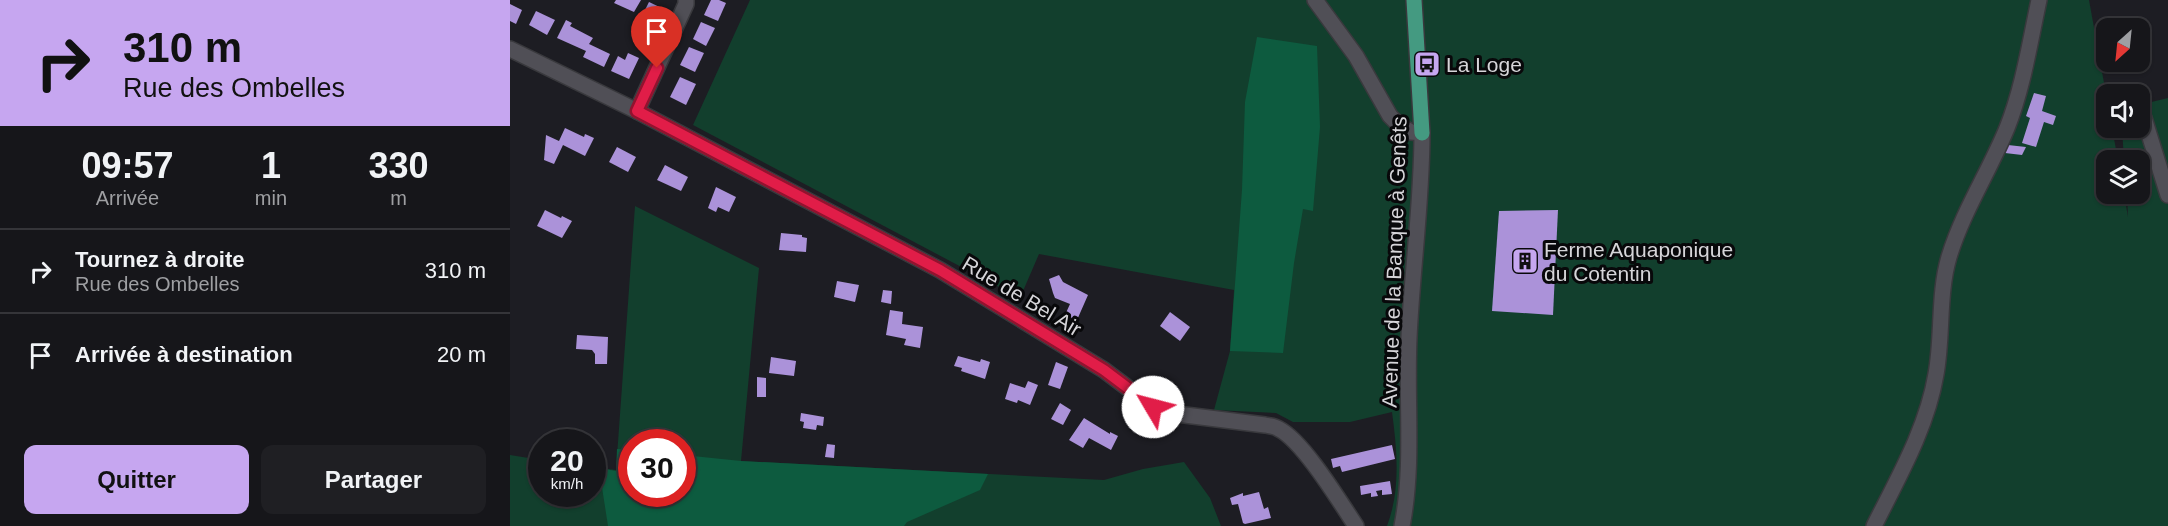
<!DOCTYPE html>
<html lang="fr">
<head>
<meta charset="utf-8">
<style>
  :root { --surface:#16161a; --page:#1f1f23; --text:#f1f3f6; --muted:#9e9fa2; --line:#353539; --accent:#c6a6f0 }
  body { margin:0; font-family:Arial,sans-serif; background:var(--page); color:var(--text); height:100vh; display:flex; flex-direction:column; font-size:22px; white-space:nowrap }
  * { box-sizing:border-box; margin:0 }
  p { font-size:20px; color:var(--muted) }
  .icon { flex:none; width:33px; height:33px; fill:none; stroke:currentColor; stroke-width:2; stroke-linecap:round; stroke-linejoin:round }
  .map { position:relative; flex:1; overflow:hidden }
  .drawer { display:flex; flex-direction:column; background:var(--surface); width:510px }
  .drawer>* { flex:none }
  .top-card { background:#c6a6f0; color:#111; overflow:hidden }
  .needle { width:39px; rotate:207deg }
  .fabs { position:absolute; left:1586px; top:18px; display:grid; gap:12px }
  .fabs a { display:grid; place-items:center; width:54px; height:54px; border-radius:12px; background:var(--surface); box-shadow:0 2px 4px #0004,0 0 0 2px var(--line); font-size:30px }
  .speed { position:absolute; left:18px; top:429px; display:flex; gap:12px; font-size:30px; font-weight:700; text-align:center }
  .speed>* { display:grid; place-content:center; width:78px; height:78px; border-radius:50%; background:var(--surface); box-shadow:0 2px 4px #0004,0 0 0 2px var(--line); line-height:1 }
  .speed small { font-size:15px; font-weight:400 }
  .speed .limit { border:9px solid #d22; background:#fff; color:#111 }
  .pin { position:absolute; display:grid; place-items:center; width:51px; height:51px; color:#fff; margin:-62px -26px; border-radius:50% 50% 50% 0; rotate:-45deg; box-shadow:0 0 6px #0007 }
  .pin .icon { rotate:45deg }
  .me { position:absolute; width:66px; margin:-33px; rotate:307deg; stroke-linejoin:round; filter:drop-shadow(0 0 4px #0008) }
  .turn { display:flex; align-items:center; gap:21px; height:126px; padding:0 24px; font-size:27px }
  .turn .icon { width:78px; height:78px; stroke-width:2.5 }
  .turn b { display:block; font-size:42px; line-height:51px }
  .eta { display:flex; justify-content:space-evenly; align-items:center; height:102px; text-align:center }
  .eta b { font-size:36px; font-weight:700; line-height:42px }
  .button { display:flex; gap:12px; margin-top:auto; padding:12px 24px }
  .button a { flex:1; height:69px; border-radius:12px; background:var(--accent); color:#111; font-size:24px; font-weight:700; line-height:69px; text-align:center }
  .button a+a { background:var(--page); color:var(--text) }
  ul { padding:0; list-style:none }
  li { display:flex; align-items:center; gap:18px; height:84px; padding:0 24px; border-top:2px solid var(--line) }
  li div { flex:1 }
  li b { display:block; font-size:22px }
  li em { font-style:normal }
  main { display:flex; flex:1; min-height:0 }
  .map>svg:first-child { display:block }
  .green { fill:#123f2d; fill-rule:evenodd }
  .forest { fill:#0d5b3f }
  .building { fill:#ab92d9 }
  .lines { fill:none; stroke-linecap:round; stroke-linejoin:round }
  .minor-casing { stroke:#39393d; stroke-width:18 }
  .major-casing { stroke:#39393d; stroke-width:18 }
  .minor { stroke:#504f56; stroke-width:15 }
  .major { stroke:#449a81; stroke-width:15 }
  .route-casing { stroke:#92132f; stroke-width:15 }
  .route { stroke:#e11d48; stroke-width:10 }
  .labels { text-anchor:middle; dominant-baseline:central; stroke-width:6; stroke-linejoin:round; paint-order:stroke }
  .poi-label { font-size:21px; fill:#d6d5d9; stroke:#08080a; text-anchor:start }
  .street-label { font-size:21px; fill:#d6d5d9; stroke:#08080a }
</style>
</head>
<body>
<main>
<section class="drawer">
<div class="top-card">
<div class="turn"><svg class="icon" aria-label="right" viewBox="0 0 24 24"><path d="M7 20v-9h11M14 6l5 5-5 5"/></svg><div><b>310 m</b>Rue des Ombelles</div></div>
</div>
<div class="eta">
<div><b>09:57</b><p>Arrivée</p></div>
<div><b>1</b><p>min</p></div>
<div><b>330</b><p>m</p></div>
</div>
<ul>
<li><svg class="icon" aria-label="right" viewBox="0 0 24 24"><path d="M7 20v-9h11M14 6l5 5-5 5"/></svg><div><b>Tournez à droite</b><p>Rue des Ombelles</p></div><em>310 m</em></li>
<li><svg class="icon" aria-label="arrive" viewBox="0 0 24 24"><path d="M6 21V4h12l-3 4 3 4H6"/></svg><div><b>Arrivée à destination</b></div><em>20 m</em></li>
</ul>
<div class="button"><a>Quitter</a><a>Partager</a></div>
</section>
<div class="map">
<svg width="1658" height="526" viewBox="0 0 1658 526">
  <rect width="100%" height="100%" fill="#1d1d23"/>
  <!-- green -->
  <g class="green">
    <path d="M240 0H1579L1596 94V128H1602L1608 160H1596V194H1614L1618 217 1617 194H1629V160H1614L1612 128H1629V105L1658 98V526H877C891 489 887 449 882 412L840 422H783L766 413 704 410 720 351 724 290 529 254 510 298 183 125Z"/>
    <path d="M125 206 249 268 231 461 594 480 633 469 674 462 700 498 711 526H0V455L31 460 32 494H82L83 467 106 470ZM122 442H172V494H122Z"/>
  </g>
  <!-- forest -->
  <g class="forest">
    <polygon points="747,37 807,46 810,127 803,211 793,209 784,263 773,353 720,351 732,190 735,102"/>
    <polygon points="107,449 121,450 122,494 172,494 173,455 231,461 478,474 470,490 397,522 394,526 98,526 89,468 106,471"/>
  </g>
  <!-- building -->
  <g class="building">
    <polygon points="106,0 131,0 124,12 104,3"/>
    <polygon points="201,0 209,0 216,3 208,21 194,15"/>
    <polygon points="139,2 160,12 151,31 130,20"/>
    <polygon points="0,4 12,10 6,24 0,21"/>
    <polygon points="26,11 45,20 37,35 19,25"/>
    <polygon points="56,20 62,23 60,26 83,38 79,44 100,54 94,67 73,57 76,51 47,38"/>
    <polygon points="191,22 205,28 196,46 183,39"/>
    <polygon points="179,47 194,53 185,72 170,65"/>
    <polygon points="118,53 129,58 119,79 101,71 108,56 115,60"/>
    <polygon points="170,77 186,84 176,105 160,97"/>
    <polygon points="1524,93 1536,96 1532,111 1546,116 1543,125 1534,122 1526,147 1512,143 1520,118 1516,116"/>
    <polygon points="55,128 74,137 75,134 84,138 75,156 53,145 44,164 34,160 36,135 49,141"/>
    <polygon points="1498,145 1516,147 1512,155 1495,153"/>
    <polygon points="107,147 126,157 118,172 99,162"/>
    <polygon points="155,165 178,177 171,191 147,180"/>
    <polygon points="206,187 226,197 219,212 208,207 206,212 198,208"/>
    <polygon points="35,210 51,218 52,216 62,221 52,238 27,226"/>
    <polygon points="1048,210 1043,315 982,311 989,211"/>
    <polygon points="271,233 292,235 292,237 297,238 296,252 269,250"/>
    <polygon points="549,275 553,282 578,295 567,320 555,315 560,304 545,298 543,293 539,279"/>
    <polygon points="327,281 349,285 345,302 324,297"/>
    <polygon points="373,290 382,291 381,304 371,302"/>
    <polygon points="380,310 393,312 392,324 413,327 410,348 394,345 396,339 376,335"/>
    <polygon points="660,312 680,327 670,341 650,326"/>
    <polygon points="67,335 98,337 97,364 85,364 85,354 82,350 66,349"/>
    <polygon points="448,356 470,362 471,359 480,362 475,379 451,371 452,368 444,366"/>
    <polygon points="261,357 286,361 284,376 259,373"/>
    <polygon points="546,362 558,367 550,389 538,385"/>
    <polygon points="247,377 256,378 256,397 247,397"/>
    <polygon points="518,381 528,385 520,405 508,400 507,403 495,399 500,383 515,388"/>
    <polygon points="550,403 561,410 553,425 541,419"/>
    <polygon points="291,413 314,417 313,426 307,425 306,430 293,428 294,422 290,421"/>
    <polygon points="574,418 600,434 600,432 608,436 601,450 579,438 573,448 559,440"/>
    <polygon points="317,444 325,445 324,458 315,457"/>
    <polygon points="882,445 885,459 832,472 830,466 823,468 821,459"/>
    <polygon points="880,481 882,494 872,495 872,490 866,491 868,496 861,497 861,493 851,495 850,486"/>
    <polygon points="749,492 754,509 758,507 761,518 735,524 733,523 728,504 722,505 720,498 733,493 733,496"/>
  </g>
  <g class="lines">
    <defs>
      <g id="minor">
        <path d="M805 0 846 56 880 116 889 125 901 132 912 133C912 202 902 270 899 338 896 401 904 465 892 526"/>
        <path d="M0 49 127 111 430 270 594 370 643 407 659 413 755 425C760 426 765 426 769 429 793 441 830 502 846 526"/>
        <polyline points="127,111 176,4 176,0"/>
        <polyline points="1634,118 1658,195"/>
        <path d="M1364 526C1388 478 1417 428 1426 374 1433 336 1428 294 1439 257 1453 211 1479 172 1497 128 1513 88 1520 42 1529 0"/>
      </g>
      <polyline id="major" points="904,0 912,133"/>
    </defs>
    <!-- minor casing -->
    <use href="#minor" class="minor-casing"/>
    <!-- major casing -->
    <use href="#major" class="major-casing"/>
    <!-- minor -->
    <use href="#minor" class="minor"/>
    <!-- major -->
    <use href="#major" class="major"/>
  </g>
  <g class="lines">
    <defs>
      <polyline id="route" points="147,68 127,111 430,270 594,370 643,407"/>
    </defs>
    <!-- route casing -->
    <use href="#route" class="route-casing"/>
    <!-- route -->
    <use href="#route" class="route"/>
  </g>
  <!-- icons -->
  <defs>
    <symbol id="bus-square" viewBox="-11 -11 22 22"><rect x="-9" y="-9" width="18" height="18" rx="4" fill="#c6a6f0" stroke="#08080a"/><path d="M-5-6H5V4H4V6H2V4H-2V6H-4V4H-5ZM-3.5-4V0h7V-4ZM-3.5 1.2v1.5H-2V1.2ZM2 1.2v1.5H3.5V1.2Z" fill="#111"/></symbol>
    <symbol id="building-square" viewBox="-11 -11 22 22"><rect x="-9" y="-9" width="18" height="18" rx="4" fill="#c6a6f0" stroke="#08080a"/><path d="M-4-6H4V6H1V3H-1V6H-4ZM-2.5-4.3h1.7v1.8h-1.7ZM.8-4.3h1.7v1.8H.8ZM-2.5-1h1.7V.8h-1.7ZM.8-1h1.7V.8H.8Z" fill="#111"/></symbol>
  </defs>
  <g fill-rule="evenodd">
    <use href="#bus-square" x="902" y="49" width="30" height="30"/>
    <use href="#building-square" x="1000" y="246" width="30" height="30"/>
  </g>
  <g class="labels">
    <!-- poi labels -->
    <g class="poi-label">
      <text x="936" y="64">La Loge</text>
      <text x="1034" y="249">Ferme Aquaponique<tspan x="1034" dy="24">du Cotentin</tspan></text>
    </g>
    <!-- street labels -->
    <g class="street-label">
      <text transform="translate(884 262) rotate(-88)">Avenue de la Banque à Genêts</text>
      <text transform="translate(512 296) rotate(31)">Rue de Bel Air</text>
    </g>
  </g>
</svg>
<div class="fabs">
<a><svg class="needle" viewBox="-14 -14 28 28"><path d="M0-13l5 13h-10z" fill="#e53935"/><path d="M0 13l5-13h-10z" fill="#9e9fa2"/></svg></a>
<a><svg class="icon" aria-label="sound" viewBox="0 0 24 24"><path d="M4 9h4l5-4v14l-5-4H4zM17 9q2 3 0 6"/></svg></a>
<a><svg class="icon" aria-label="layers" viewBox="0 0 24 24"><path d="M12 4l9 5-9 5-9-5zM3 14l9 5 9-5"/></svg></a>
</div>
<div class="speed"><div>20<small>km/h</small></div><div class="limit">30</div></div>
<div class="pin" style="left:147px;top:68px;background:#d93025"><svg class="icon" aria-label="arrive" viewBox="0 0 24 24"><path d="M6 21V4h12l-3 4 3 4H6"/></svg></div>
<svg class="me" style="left:643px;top:407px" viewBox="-20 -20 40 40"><circle r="19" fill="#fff"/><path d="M0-13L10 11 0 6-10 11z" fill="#e11d48"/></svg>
</div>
</main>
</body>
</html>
